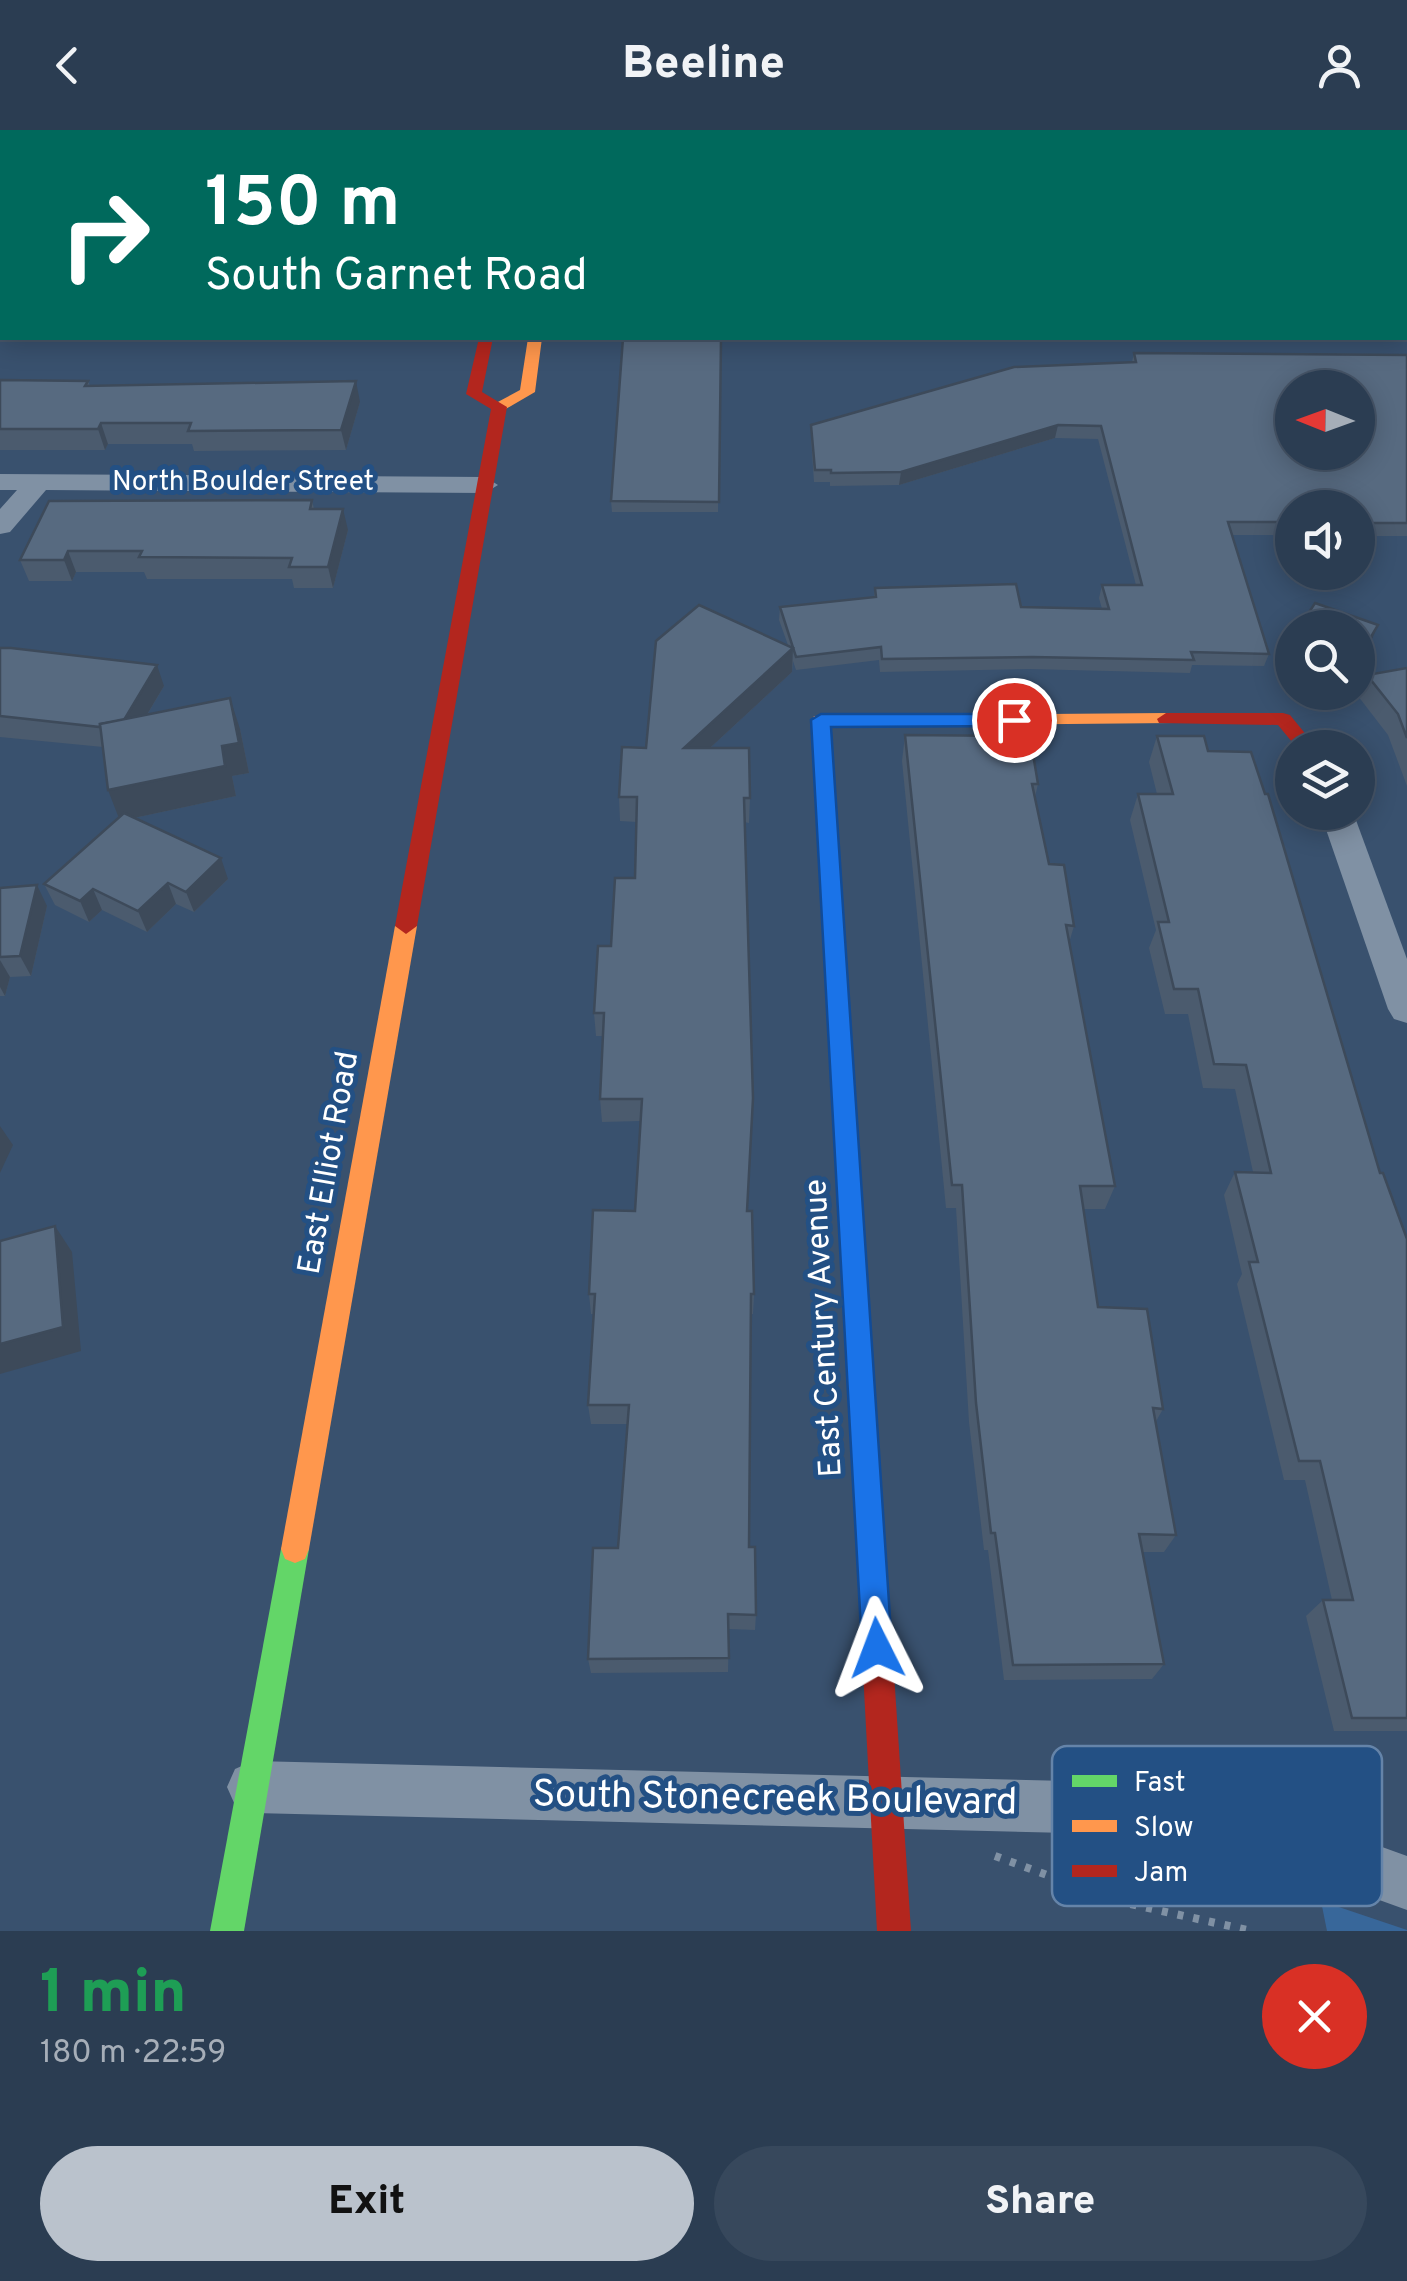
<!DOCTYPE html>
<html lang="en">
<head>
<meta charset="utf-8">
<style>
  :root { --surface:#2b3d52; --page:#37485c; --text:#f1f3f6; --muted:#a6aeb8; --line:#475669; --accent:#bac2cc }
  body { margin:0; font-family:Overpass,sans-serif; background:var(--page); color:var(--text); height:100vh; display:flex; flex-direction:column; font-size:38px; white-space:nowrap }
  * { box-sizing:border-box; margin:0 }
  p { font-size:32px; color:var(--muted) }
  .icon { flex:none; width:55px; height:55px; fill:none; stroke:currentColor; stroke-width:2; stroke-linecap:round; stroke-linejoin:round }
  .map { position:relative; height:1801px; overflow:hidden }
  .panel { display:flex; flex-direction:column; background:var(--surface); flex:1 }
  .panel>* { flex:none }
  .banner { position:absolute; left:0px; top:0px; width:1408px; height:210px; box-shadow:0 5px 25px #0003,0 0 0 2px var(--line); background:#00695c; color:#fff; overflow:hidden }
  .needle { width:65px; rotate:271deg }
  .tools { position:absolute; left:1275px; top:240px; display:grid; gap:20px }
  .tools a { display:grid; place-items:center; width:100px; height:100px; border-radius:50%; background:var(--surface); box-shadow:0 5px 25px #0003,0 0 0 2px var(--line); font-size:50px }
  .pin { position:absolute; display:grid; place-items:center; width:85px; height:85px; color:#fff; margin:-42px; border:5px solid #fff; border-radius:50%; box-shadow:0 2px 10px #0007 }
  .me { position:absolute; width:110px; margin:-55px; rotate:357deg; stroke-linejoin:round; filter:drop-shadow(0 0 8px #0008) }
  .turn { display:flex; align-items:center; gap:35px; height:210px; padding:0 40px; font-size:45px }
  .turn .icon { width:130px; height:130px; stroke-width:2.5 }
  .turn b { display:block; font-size:70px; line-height:85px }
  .round { display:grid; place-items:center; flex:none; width:105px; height:105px; border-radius:52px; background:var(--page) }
  .overview { display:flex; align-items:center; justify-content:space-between; height:170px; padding:0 40px }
  h1 { font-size:60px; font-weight:800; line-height:75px; color:#1e9e55 }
  .cta { display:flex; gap:20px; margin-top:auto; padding:20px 40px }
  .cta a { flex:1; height:115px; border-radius:60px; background:var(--accent); color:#111; font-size:40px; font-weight:800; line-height:115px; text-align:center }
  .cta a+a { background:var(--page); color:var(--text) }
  header { display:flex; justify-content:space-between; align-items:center; height:130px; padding:0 40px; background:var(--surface); font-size:45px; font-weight:800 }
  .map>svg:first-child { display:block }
  .green { fill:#38679a }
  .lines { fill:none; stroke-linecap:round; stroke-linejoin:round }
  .path { stroke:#8091a4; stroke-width:8; stroke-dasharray:6 10; stroke-linecap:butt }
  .street { fill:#8091a4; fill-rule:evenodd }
  .fast { fill:#63d668; fill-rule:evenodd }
  .slow { fill:#ff974d; fill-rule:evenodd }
  .jam { fill:#b3261e; fill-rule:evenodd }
  .wall { fill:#4b5b6e }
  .shaded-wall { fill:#3d4a5a }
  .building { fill:#576a80; stroke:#3d4a5a; stroke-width:2.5; fill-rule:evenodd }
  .route { fill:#1a73e8; stroke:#114b97; stroke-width:2.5 }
  .labels { text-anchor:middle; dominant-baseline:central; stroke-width:10; stroke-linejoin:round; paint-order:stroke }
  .far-street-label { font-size:28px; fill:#fff; stroke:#235084 }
  .street-label { font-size:32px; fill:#fff; stroke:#235084 }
  .near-street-label { font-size:38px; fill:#fff; stroke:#235084 }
  .key { fill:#235084; stroke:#6584a9; stroke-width:2.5 }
  .key-label { font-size:28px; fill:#fff }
</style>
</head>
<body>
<header><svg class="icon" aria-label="back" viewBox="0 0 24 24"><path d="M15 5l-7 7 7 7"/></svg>Beeline<svg class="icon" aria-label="person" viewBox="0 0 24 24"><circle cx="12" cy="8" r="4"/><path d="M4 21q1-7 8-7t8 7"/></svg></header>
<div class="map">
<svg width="1407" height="1801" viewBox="0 0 1407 1801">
  <rect width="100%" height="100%" fill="#39516e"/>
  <!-- green -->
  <polygon class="green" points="1321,1771 1407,1800 1407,1801 1327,1801"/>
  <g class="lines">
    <!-- path -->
    <polyline class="path" points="995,1726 1121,1772 1252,1801"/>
    <!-- street -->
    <g class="street">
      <polygon points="0,344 485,347 498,355 485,363 46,360 10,402 0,404 0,379 17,360 0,360"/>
      <polygon points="1320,682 1353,682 1407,829 1407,893 1394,889 1388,879"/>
      <polygon points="253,1631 1110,1652 1310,1691 1407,1726 1407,1780 1310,1745 1110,1704 253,1683 235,1675 227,1657 235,1639"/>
    </g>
    <!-- fast -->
    <polygon class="fast" points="295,1405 305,1409 309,1419 244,1801 210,1801 281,1419 285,1409"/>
    <!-- slow -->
    <g class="slow">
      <rect x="520" y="0" width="12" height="2"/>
      <rect x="0" y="16" width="2" height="8"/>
      <polygon points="528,208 542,208 535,262 504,280 494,280 494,274 520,260"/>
      <polygon points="1166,583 1175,589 1173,593 831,596 856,967 852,974 836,974 832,967 812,590 814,586"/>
      <polygon points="406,788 417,796 309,1419 305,1429 295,1433 285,1429 281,1419 395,796"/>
    </g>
    <!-- jam -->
    <g class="jam">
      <polygon points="1243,0 1407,0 1407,5 1245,2"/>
      <polygon points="479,208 493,208 482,262 507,277 417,796 406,804 395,796 491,279 466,264"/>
      <polygon points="1166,583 1283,583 1290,585 1317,618 1297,618 1278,595 1159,593 1157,589"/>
      <polygon points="844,958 852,960 856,967 911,1801 877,1801 832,967 836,960"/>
    </g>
  </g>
  <!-- wall -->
  <g class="wall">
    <polygon points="721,208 718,382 612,382 611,371"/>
    <polygon points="1134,223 1407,225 1407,406 1358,406 1358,378 1292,378 1292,405 1232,405 1269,524 1264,536 1192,535 1190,543 1029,539 880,542 879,530 796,540 793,531 792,542 710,618 750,668 749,693 744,692 747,1081 754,1164 753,1184 751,1184 749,1417 756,1485 755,1500 729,1499 728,1542 591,1543 588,1529 618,1418 627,1294 591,1294 588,1275 593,1184 591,1184 589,1164 635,1081 641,991 602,992 600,969 603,906 596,906 594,883 611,816 635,748 637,692 620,691 619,667 646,618 788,515 779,490 780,477 874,467 875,458 1021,477 1102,479 1099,468 1102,455 1136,455 1098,309 1055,308 899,355 830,356 830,352 814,352 811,308 811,295 1132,232"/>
    <polygon points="0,250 88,251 90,256 360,272 346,320 194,321 192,314 108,314 105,320 0,320"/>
    <polygon points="312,370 314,379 348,400 333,458 294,458 292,449 147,449 144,442 76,442 72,451 29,451 20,430"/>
    <polygon points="1292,508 1292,541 1280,536 1288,515"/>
    <polygon points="0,518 164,556 147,585 240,599 249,643 232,646 236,666 134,688 228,749 194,782 176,774 147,802 102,780 89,792 55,775 44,754 119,688 103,617 0,607"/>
    <polygon points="1407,538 1407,656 1388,605 1358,566 1367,545"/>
    <polygon points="905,605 1038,654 1035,667 1049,734 1074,796 1069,813 1115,1056 1105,1079 1084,1079 1098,1177 1163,1279 1155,1293 1176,1405 1164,1422 1143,1422 1164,1534 1152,1549 1004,1550 988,1420 984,1420 969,1292 956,1078 946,1078 902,631"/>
    <polygon points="1157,606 1208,621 1407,1109 1407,1601 1334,1601 1306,1486 1323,1470 1332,1470 1305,1350 1284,1350 1237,1154 1242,1144 1224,1065 1235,1042 1253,1042 1235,959 1203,958 1188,884 1165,884 1149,818 1156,800 1130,690 1138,664 1157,664 1149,632"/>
    <polygon points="0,758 47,776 31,846 10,847 5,866 0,866"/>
  </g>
  <!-- shaded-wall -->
  <g class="shaded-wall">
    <polygon points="356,251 360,272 346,320 341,300"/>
    <polygon points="101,293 108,314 105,320 98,299"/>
    <polygon points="1058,295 1055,308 899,355 901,342"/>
    <polygon points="343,379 348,400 333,458 328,437"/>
    <polygon points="68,421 76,442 72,451 64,430"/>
    <polygon points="1378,495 1369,516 1358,536 1358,529"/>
    <polygon points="793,518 792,542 684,642 684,618"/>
    <polygon points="157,535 164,556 126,620 118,599"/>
    <polygon points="230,568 240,599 249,643 232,646 236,666 120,691 108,660 222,616"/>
    <polygon points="221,728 228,749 194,782 186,762"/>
    <polygon points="168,753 176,774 147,802 138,781"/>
    <polygon points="37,755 47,776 31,846 20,826"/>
    <polygon points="93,759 102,780 89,792 80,771"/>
    <polygon points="0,830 10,847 5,866 0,857"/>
    <polygon points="0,996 13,1015 0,1043"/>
    <polygon points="55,1096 72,1122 81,1221 0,1244 0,1214"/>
  </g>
  <!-- building -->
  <g class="building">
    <polygon points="623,208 721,208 719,372 611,371"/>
    <path d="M1134 223 1407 225V393H1358V378H1292V392H1228L1269 524 1191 522 1194 530 1032 527 882 529 881 517 796 527 780 477 876 467 875 458 1016 454 1021 477 1109 479 1102 455H1142L1101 296 1058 295 901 342 831 343V340H815L811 295 1014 237 1136 232ZM1292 258H1358V322H1292Z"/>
    <polygon points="0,250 88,251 85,256 356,251 341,300 188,301 191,293 101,293 98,299 0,299"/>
    <polygon points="312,370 310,379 343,379 328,437 289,437 292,428 139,427 142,421 68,421 64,430 20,430 49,371"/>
    <polygon points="1315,473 1378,495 1358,529 1358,498 1299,498"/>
    <polygon points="699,475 793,518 684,618 749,618 750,668 744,668 753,968 747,1081 752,1081 754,1164 751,1164 749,1417 755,1417 756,1485 728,1484 729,1528 588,1529 593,1418 618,1418 629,1275 588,1275 595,1164 589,1164 593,1080 635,1081 642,969 600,969 604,883 594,883 598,816 611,816 615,748 635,748 637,667 619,667 622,617 646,618 656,511"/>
    <polygon points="0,518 11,518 157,535 124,590 100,594 100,597 0,586"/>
    <polygon points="1407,538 1407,608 1398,584 1367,545"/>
    <polygon points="230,568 239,613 222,616 225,636 108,660 100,594"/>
    <polygon points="905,605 1030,606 1038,654 1032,654 1049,734 1064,735 1074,796 1066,795 1115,1056 1080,1056 1098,1177 1147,1179 1163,1279 1153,1278 1176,1405 1139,1404 1164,1534 1013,1535 995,1403 991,1403 976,1273 962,1055 952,1055"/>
    <polygon points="1157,606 1204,606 1208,621 1251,622 1265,664 1268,664 1380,1043 1383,1043 1407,1109 1407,1588 1352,1588 1323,1470 1353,1470 1320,1331 1299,1331 1249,1132 1258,1132 1235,1042 1271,1043 1246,935 1214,934 1198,859 1174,859 1158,792 1169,792 1138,664 1173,664"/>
    <polygon points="124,683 221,728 186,762 168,753 138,781 93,759 80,771 44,754"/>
    <polygon points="37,755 20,826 0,827 0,758"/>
    <polygon points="55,1096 63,1197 0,1214 0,1111"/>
  </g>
  <!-- route -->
  <polygon class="route" points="821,584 1014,584 1023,590 1014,596 831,597 892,1518 887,1528 877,1533 866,1528 862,1518 811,590"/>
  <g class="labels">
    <!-- far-street labels -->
    <g class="far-street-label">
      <text x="243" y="353">North Boulder Street</text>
    </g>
    <!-- street labels -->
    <g class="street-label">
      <text transform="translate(330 1033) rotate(-80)">East Elliot Road</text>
      <text transform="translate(825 1198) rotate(-93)">East Century Avenue</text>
    </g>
    <!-- near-street labels -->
    <g class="near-street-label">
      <text transform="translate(775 1670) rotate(1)">South Stonecreek Boulevard</text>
    </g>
  </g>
  <!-- legend -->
  <rect x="1052" y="1616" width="330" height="160" rx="15" class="key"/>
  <rect x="1072" y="1645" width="45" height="12" fill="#63d668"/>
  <rect x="1072" y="1690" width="45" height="12" fill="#ff974d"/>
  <rect x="1072" y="1735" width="45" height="12" fill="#b3261e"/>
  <g class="key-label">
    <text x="1134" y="1661">Fast</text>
    <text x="1134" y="1706">Slow</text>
    <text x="1134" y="1751">Jam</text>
  </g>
</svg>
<div class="tools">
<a><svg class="needle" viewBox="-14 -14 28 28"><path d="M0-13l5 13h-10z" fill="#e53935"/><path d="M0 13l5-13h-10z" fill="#a6aeb8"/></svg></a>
<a><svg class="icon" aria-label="sound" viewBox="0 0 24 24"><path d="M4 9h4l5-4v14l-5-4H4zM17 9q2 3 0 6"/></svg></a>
<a><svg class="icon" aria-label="search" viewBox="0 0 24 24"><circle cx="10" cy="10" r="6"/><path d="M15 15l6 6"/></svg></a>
<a><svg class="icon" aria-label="layers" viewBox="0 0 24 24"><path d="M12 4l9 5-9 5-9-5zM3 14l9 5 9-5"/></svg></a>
</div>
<div class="pin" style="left:1014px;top:590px;background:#d93025"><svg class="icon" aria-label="arrive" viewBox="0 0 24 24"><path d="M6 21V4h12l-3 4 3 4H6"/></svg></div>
<svg class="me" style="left:877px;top:1518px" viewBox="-20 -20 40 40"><path d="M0-17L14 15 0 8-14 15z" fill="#1a73e8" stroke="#fff" stroke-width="4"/></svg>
<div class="banner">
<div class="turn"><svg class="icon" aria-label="right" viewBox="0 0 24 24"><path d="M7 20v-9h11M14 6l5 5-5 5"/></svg><div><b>150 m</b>South Garnet Road</div></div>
</div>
</div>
<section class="panel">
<div class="overview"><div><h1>1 min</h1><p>180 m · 22:59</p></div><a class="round" style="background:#d93025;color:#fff"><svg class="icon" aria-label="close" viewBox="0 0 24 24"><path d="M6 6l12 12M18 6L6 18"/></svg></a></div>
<div class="cta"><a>Exit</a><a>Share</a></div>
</section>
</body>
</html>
